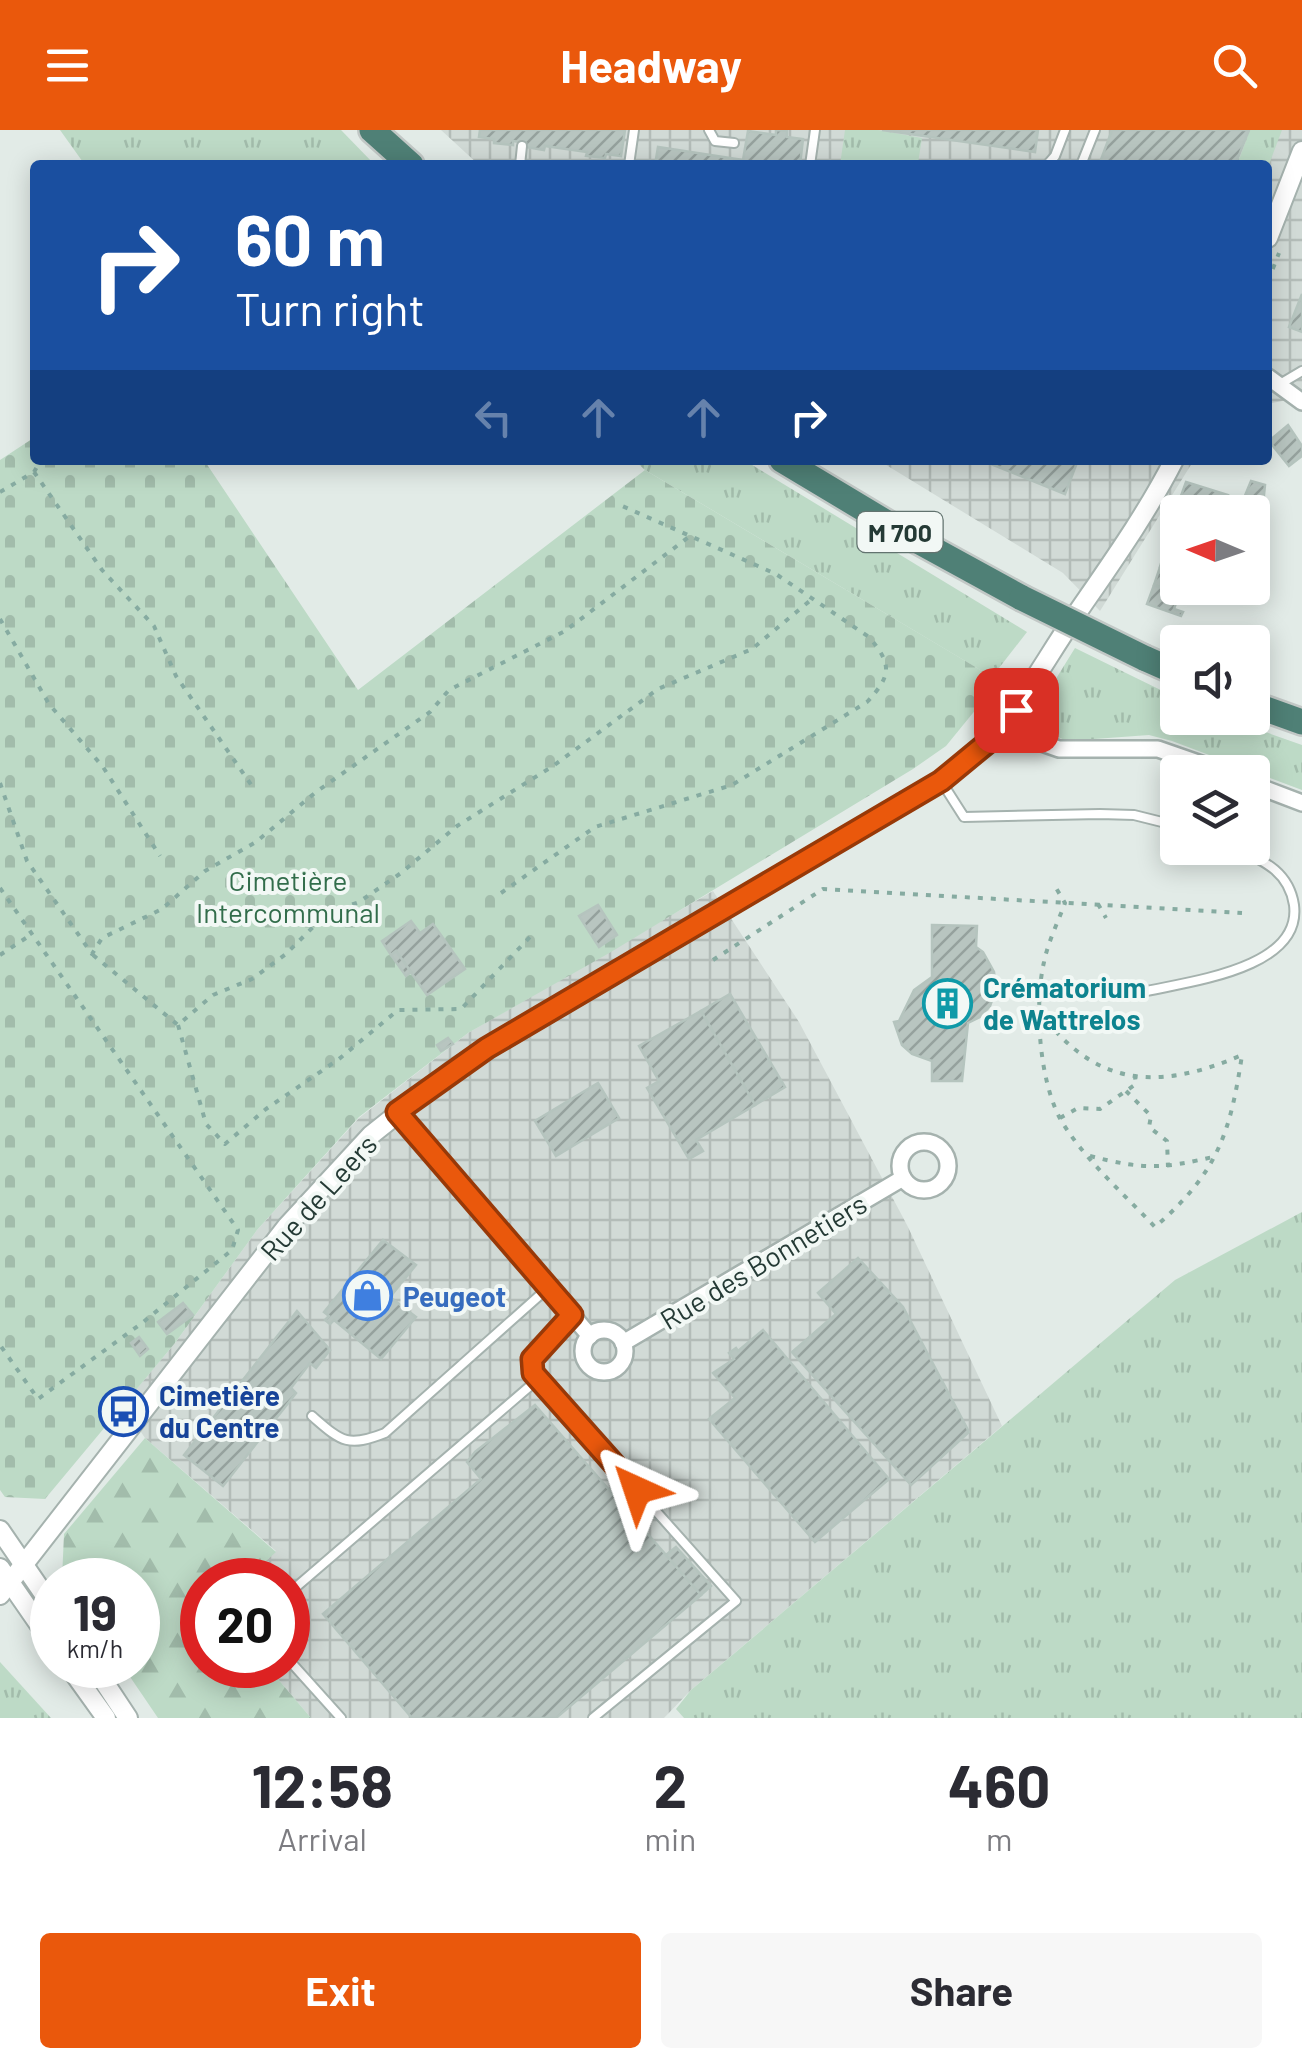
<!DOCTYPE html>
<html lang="en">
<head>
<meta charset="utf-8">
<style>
  :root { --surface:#fff; --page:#f7f7f7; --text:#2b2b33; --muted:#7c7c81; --accent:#ea580c }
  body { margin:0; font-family:Barlow,sans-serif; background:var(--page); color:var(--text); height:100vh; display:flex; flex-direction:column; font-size:38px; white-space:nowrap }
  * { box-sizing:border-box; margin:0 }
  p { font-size:32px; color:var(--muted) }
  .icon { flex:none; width:55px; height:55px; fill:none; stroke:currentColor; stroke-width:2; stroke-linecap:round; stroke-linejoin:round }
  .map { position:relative; height:1588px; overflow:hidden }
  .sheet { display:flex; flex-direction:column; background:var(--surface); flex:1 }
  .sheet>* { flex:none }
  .hud { position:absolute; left:30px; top:30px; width:1242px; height:305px; border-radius:10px; box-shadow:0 5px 25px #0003; background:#1a4fa0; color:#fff; overflow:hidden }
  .needle { width:65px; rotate:272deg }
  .tools { position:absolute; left:1160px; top:365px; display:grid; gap:20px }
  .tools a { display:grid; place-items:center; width:110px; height:110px; border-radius:10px; background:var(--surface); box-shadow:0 5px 25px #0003; font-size:50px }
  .speed { position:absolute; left:30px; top:1428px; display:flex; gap:20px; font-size:50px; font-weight:700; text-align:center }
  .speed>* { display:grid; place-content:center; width:130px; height:130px; border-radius:50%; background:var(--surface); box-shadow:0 5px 25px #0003; line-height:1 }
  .speed small { font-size:25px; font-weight:400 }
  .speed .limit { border:15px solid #d22; background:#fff; color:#111 }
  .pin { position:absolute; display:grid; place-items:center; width:85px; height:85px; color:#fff; margin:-42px; border-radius:20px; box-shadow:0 5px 15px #0006 }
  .me { position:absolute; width:110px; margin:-55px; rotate:318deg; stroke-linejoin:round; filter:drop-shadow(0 0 8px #0008) }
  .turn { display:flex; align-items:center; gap:35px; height:210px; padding:0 40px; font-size:45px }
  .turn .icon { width:130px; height:130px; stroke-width:2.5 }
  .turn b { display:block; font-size:70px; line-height:85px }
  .lanes { display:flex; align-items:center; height:95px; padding:0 40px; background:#0003; justify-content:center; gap:50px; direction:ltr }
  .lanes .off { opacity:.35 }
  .eta { display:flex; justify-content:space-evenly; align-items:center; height:170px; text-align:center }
  .eta b { font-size:60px; font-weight:700; line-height:70px }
  .cta { display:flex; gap:20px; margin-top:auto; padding:20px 40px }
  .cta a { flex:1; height:115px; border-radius:10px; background:var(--accent); color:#fff; font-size:40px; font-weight:700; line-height:115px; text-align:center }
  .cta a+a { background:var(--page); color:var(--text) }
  header { display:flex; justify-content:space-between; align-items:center; height:130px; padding:0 40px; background:var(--accent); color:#fff; font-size:45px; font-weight:700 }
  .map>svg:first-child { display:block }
  .industrial { fill:url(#industrial-grid) }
  .grass { fill:url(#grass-tufts) }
  .forest { fill:url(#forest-firs) }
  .cemetery { fill:url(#cemetery-stones) }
  .building { fill:url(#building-hatch); stroke:#b5c4be; stroke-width:2.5 }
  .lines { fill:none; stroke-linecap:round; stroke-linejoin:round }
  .service-casing { stroke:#a5b2ae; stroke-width:12 }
  .minor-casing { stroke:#a5b2ae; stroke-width:20 }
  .tertiary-casing { stroke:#a5b2ae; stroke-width:22 }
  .trunk-casing { stroke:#c2c8c6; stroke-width:30 }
  .path { stroke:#86aba1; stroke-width:4; stroke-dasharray:5 8; stroke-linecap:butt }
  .service { stroke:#fff; stroke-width:8 }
  .minor { stroke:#fff; stroke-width:15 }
  .tertiary { stroke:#fff; stroke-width:18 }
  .trunk { stroke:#4f8076; stroke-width:25 }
  .trunk-bridge-casing { stroke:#c2c8c6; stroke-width:30; stroke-linecap:butt }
  .trunk-bridge { stroke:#4f8076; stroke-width:25 }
  .route-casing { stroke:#983908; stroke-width:25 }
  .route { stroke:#ea580c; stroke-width:18 }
  .labels { text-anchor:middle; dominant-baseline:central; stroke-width:8; stroke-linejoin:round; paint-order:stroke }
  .shield { fill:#f2f8f5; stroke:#62736f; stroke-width:2.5 }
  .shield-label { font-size:25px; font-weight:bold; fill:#243a35 }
  .park-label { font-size:28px; fill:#326d4b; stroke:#f2f8f5 }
  .culture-label { font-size:28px; font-weight:bold; fill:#0d838f; stroke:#f2f8f5; text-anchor:start }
  .street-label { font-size:28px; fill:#243a35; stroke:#f2f8f5 }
  .shop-label { font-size:28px; font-weight:bold; fill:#366cbe; stroke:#f2f8f5; text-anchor:start }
  .transit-label { font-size:28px; font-weight:bold; fill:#164399; stroke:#f2f8f5; text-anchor:start }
</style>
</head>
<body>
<header><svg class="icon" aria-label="menu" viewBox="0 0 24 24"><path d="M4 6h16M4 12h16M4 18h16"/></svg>Headway<svg class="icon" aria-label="search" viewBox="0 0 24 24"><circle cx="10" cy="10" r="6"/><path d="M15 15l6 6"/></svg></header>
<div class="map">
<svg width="1302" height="1588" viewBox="0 0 1302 1588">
  <defs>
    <pattern id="industrial-grid" width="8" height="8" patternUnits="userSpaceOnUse" patternTransform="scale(2.5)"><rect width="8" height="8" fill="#d1dad6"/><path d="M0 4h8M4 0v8" fill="none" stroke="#b3bcb8"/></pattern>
    <pattern id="grass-tufts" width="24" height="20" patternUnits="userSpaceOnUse" patternTransform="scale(2.5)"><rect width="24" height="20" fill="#bddac6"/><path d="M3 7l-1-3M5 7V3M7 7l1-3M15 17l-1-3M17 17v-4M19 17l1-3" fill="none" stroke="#a2bcab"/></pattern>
    <pattern id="forest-firs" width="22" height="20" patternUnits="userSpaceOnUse" patternTransform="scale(2.5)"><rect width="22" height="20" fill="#bddac6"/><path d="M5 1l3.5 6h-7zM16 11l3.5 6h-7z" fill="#a2bcab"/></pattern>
    <pattern id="cemetery-stones" width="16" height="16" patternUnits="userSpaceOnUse" patternTransform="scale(2.5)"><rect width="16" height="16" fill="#bddac6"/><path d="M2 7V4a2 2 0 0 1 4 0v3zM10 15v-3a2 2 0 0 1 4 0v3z" fill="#a2bcab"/></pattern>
    <pattern id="building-hatch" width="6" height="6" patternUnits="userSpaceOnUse" patternTransform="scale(2.5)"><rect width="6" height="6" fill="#b8c5c0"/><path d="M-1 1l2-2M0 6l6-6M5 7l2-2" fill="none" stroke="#95a19d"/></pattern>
  </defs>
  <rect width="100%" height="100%" fill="#e2ebe7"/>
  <!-- industrial -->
  <g class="industrial">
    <polygon points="441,0 1302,0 1302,267 1268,274 1268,35 479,35"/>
    <polygon points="878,330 1194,330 1100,481 1063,443"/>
    <polygon points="713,761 799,892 907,1095 1002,1296 691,1560 664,1588 311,1588 266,1535 288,1535 288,1450 245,1450 276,1421 145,1308 123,1275 175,1213 257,1100 359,988 468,903"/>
  </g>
  <!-- grass -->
  <g class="grass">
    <polygon points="60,0 341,0 375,35 85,35"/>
    <polygon points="845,0 878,0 922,8 918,33 840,35"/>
    <polygon points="1250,0 1282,0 1268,37 1237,35"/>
    <polygon points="634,330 744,330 1027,502 992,547 645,340"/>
    <polygon points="1075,518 1177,568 1178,588 1226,588 1302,615 1302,660 1172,611 1149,605 1067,611 1051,604 1034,588 1036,581"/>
    <polygon points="1302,1082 1302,1588 684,1588 676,1579 691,1560 1175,1150"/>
    <polygon points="0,1532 51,1588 0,1588"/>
  </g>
  <!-- forest -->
  <polygon class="forest" points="145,1308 276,1422 245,1450 202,1450 202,1535 266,1535 311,1588 158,1588 122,1535 138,1535 138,1450 62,1449 64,1404"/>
  <!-- cemetery -->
  <polygon class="cemetery" points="35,307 35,330 204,330 358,560 645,340 999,551 946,616 913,639 611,822 468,903 359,987 257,1100 175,1213 45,1369 5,1367 0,1360 0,330"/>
  <!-- building -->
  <g class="building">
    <polygon points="480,0 625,0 621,26 606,24 605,28 586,26 587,22 545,16 544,20 526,17 526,13 513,11 513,15 494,13 494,9 479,7"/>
    <polygon points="776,0 787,1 787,7 803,9 800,35 655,35 658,17 743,30 748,1 776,5"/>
    <polygon points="882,0 1038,0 1035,22"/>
    <polygon points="1112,0 1249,0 1235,35 1099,35"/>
    <polygon points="1302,164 1302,202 1289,197"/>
    <polygon points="1288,295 1302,316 1302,326 1289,336 1269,311"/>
    <polygon points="981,330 1078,330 1065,364"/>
    <polygon points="1251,351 1265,355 1263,375 1244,368"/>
    <polygon points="1186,352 1228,365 1223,380 1181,366"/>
    <polygon points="1181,366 1217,378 1216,382 1184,382 1177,380"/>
    <polygon points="1171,398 1178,400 1178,419 1166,416"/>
    <polygon points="1166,416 1178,419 1177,442 1160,437"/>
    <polygon points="1160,437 1177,442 1171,461 1154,455"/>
    <polygon points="1154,455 1179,464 1174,479 1183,482 1181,486 1147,474"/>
    <polygon points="1177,458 1196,462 1193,469 1176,463"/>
    <polygon points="598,775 617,805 599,817 579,786"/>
    <polygon points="411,791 420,803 433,794 465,839 427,865 396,821 391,825 382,811"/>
    <polygon points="932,795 977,796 976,817 983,822 994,842 996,859 990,876 980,887 968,893 962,951 932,951 932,931 912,924 902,915 894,892 899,891 914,860 932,847"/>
    <polygon points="396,821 411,842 406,846 391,825"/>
    <polygon points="730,864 785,957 755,975 701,881"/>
    <polygon points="701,881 755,975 696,1010 703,1021 689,1029 647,958 659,951 639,916"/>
    <polygon points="448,908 453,914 441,921 437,915"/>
    <polygon points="598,953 619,988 556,1026 535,991"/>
    <polygon points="383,1110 416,1135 390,1167 416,1187 381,1229 334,1190 330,1194 325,1190 329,1186 324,1182"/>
    <polygon points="858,1128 903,1177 969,1302 911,1355 792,1222 836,1184 818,1163"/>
    <polygon points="183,1173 193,1185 167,1204 158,1192"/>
    <polygon points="297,1181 330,1220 316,1238 310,1233 291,1258 296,1263 223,1356 184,1325"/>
    <polygon points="763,1200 889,1349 815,1412 709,1289 735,1268 713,1243 734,1229 729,1223 736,1218 738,1221"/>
    <polygon points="139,1207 148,1219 140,1226 131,1213"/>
    <polygon points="535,1275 701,1465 556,1588 412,1588 323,1484 481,1349 467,1332 475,1322"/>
    <polygon points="676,1417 711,1456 701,1465 666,1425"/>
  </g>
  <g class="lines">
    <defs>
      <g id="service">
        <polyline points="709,0 715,11 734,13"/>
        <polyline points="520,35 522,16"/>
        <polyline points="629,35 634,0"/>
        <polyline points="810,35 815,0"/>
        <polyline points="1047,35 1055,26 1065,0"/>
        <polyline points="1081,35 1095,0"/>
        <polyline points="1280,254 1302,241"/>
        <polyline points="941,651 964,687 1100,684 1134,685 1178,696"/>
        <path d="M1147 861C1192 851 1302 838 1294 775 1289 742 1264 731 1237 718"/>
        <polyline points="572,1185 532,1229 533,1243 736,1471 593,1588"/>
        <path d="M312 1286C341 1311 347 1318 385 1303L549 1157"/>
        <polyline points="288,1464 537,1250"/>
        <polyline points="288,1529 341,1588"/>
      </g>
      <g id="minor">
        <polyline points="1268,247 1302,272"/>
        <polyline points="1008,590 1039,612 1059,619 1158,619 1224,642"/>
        <polyline points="1252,654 1302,673"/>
        <polyline points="397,983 590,1206"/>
        <circle cx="924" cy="1036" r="24"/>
        <circle cx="604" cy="1221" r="21"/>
        <polyline points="623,1213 903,1048"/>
      </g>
      <g id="tertiary">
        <polyline points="1268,108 1302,21"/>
        <polyline points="0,1400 52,1476"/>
        <polyline points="0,1438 52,1513"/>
        <path d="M0 1465 287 1096 371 1005 455 938 920 664C1005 611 1022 565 1075 486 1110 435 1146 385 1174 330"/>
        <polyline points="68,1535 106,1588"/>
        <polyline points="93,1535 128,1588"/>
      </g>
      <g id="trunk">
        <polyline points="372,0 411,35"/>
        <polyline points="782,330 907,405 1022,468"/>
        <polyline points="1144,528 1178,543"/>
        <polyline points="1252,574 1302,592"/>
      </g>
    </defs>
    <!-- service casing -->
    <use href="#service" class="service-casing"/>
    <!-- minor casing -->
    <use href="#minor" class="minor-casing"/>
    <!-- tertiary casing -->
    <use href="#tertiary" class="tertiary-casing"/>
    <!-- trunk casing -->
    <use href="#trunk" class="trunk-casing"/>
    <!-- path -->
    <g class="path">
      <polyline points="1268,151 1279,123"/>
      <polyline points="34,342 102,440 154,496 176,546 252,656"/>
      <polyline points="0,362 34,342 41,330"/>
      <polyline points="0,489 49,574 103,637 160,726"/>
      <polyline points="0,653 27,731 92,824 102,808 162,779 205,741 256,712 316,662 430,582 449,560 565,501 690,406"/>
      <polyline points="0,758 238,1100 232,1120 142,1193 38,1269 0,1215"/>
      <path d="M501 763 595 697 732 655 867 572C891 546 893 535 869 507L776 444 620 375"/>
      <polyline points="1098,774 1106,788"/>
      <polyline points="0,825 32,804"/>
      <polyline points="93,825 178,895 213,865 252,849 286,824 326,784 359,772 401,743 457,696 553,636 658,559 752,519 812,469"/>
      <polyline points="713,830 823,759 1242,783"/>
      <path d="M1039 881C1096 958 1158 961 1242 925 1230 1005 1217 1043 1155 1097 1123 1063 1087 1032 1062 992 1039 953 1034 875 1044 832 1048 812 1058 792 1065 773L1056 758"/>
      <polyline points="178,895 206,994 225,1014 266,979 339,929 398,880 461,879 530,807"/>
      <polyline points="1126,961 1151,986 1149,997 1167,1011 1168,1037"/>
      <polyline points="1060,988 1078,978 1100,979 1136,954 1135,947"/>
      <path d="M1090 1026C1145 1040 1162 1039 1217 1026"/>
    </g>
    <!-- service -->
    <use href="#service" class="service"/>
    <!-- minor -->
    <use href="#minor" class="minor"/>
    <!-- tertiary -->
    <use href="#tertiary" class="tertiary"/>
    <!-- trunk -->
    <use href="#trunk" class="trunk"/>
    <defs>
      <polyline id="trunk-bridge" points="1022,468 1144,528"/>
    </defs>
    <!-- trunk-bridge casing -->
    <use href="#trunk-bridge" class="trunk-bridge-casing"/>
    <!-- trunk-bridge -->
    <use href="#trunk-bridge" class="trunk-bridge"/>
  </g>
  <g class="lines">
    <defs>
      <polyline id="route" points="637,1360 533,1243 532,1229 572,1185 397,982 487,918 941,651 992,609 1016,580"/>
    </defs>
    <!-- route casing -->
    <use href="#route" class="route-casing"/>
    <!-- route -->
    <use href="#route" class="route"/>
  </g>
  <!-- icons -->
  <defs>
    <symbol id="building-ring" viewBox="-11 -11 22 22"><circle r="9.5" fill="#f2f8f5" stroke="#0f9aa8" stroke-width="1.5"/><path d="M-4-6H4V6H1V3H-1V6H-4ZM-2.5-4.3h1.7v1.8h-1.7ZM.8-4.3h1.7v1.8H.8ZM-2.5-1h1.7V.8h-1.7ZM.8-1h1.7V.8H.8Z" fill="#0f9aa8"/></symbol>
    <symbol id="shop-ring" viewBox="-11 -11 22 22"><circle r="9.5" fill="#f2f8f5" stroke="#3f7fe0" stroke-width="1.5"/><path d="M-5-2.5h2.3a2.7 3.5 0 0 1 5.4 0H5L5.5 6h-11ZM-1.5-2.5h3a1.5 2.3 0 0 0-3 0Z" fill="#3f7fe0"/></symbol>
    <symbol id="bus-ring" viewBox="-11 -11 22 22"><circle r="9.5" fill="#f2f8f5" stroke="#1a4fb4" stroke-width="1.5"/><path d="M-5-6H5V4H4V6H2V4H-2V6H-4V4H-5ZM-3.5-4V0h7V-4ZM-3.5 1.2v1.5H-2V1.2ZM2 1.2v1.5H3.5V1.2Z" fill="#1a4fb4"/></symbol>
  </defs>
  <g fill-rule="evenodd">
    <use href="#building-ring" x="920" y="846" width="55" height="55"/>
    <use href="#shop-ring" x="340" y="1138" width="55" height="55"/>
    <use href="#bus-ring" x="96" y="1254" width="55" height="55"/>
  </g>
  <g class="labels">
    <!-- shield labels -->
    <rect class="shield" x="857.5" y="382" width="85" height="40" rx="8"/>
    <g class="shield-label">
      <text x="900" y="402">M 700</text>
    </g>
    <!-- park labels -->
    <g class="park-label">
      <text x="288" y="750">Cimetière<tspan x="288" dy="32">Intercommunal</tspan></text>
    </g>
    <!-- culture labels -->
    <g class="culture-label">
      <text x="983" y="857">Crématorium<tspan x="983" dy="32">de Wattrelos</tspan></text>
    </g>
    <!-- street labels -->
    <g class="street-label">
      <text transform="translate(318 1067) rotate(-48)">Rue de Leers</text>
      <text transform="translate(763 1131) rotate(-31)">Rue des Bonnetiers</text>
    </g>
    <!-- shop labels -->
    <g class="shop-label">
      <text x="403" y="1166">Peugeot</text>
    </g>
    <!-- transit labels -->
    <g class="transit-label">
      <text x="159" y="1265">Cimetière<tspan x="159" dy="32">du Centre</tspan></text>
    </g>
  </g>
</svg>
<div class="tools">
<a><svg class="needle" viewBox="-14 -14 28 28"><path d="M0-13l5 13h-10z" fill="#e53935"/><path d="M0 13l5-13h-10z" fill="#7c7c81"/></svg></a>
<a><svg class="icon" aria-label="sound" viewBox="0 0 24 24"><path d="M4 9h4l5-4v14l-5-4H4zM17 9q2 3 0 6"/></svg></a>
<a><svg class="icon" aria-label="layers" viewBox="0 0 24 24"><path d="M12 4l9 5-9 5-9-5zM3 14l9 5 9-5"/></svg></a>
</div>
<div class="speed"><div>19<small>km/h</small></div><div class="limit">20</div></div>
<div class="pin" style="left:1016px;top:580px;background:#d93025"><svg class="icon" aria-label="arrive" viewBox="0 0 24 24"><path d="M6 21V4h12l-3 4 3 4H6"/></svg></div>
<svg class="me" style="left:637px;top:1360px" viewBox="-20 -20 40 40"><path d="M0-17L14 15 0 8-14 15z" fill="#ea580c" stroke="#fff" stroke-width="4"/></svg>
<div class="hud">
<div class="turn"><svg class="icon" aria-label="right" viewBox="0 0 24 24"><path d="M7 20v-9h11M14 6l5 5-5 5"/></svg><div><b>60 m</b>Turn right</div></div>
<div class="lanes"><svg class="icon off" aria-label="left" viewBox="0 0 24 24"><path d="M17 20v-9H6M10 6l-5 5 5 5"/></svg><svg class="icon off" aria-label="ahead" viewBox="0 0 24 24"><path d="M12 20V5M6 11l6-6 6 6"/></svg><svg class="icon off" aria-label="ahead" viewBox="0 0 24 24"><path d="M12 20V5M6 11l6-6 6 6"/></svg><svg class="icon" aria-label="right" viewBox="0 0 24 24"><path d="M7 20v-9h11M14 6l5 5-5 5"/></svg></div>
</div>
</div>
<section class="sheet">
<div class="eta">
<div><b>12:58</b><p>Arrival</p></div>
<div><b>2</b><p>min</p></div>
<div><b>460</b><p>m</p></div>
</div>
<div class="cta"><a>Exit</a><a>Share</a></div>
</section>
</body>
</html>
